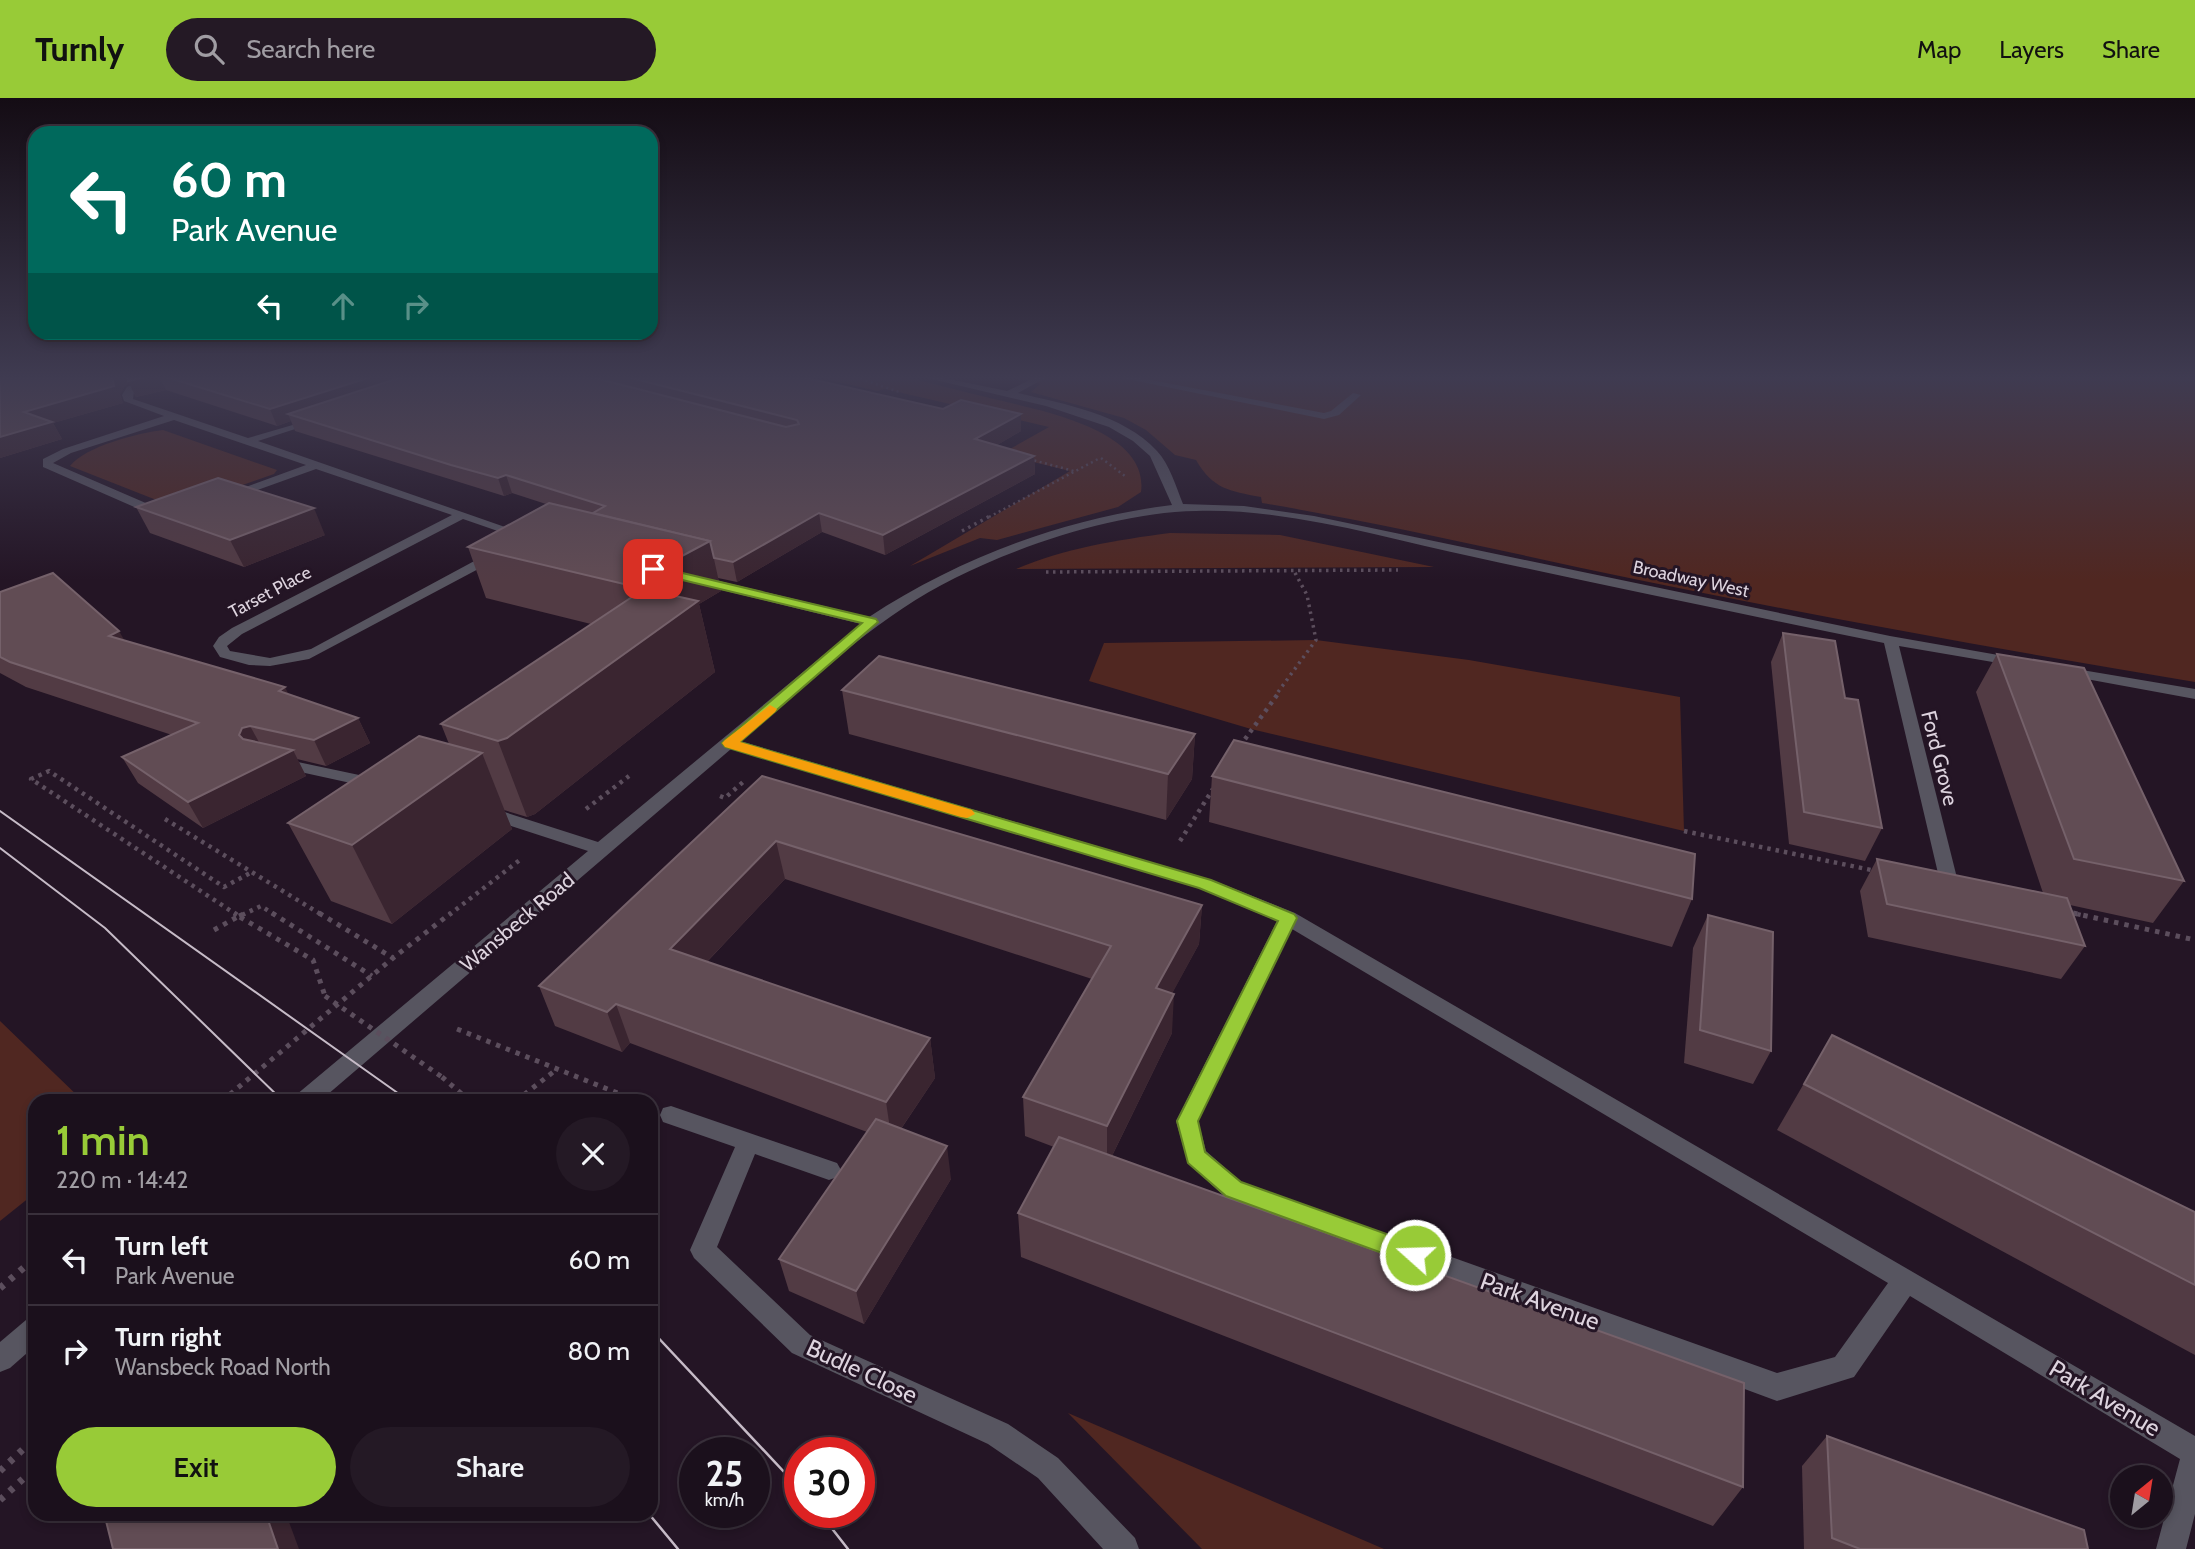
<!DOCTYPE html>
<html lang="en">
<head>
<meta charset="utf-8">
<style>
  :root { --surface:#1b101c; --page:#241925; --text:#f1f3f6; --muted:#a09da3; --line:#39303b; --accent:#98cb37 }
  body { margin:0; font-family:Cabin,sans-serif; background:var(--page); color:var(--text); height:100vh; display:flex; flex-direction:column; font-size:26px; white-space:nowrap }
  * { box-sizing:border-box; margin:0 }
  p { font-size:23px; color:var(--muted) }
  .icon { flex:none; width:38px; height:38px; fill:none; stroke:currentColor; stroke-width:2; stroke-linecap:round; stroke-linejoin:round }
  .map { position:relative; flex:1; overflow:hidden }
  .panel { position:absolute; left:28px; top:996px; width:630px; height:427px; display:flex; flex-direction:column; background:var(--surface); border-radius:21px; box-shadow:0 4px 10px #0003,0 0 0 2px var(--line) }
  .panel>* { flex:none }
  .hud { position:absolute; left:28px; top:28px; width:630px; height:214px; border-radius:21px; box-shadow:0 4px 10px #0003,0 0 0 2px var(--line); background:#00695c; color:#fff; overflow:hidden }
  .needle { width:46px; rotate:30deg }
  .controls { position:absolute; left:2110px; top:1367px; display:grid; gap:14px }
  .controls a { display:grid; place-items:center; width:63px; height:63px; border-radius:50%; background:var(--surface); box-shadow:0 4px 10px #0003,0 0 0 2px var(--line); font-size:35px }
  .speed { position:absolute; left:679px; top:1339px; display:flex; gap:14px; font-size:35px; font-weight:700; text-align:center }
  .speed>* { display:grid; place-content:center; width:91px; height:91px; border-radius:50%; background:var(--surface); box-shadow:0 4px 10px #0003,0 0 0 2px var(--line); line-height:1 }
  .speed small { font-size:18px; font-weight:400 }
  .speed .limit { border:10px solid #d22; background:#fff; color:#111 }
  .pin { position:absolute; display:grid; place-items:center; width:60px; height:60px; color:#fff; margin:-30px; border-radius:14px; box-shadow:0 4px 10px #0006 }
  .me { position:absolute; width:77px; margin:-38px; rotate:290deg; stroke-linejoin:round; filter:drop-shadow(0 0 5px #0008) }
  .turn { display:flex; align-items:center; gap:24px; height:147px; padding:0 28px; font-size:32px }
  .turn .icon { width:91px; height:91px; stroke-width:2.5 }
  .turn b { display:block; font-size:49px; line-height:60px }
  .lanes { display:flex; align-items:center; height:66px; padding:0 28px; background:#0003; justify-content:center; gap:35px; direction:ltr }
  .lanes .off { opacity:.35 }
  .round { display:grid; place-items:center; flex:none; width:74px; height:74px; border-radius:37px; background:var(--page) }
  .head { display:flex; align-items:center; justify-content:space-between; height:119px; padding:0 28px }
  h1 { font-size:42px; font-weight:600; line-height:52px; color:var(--accent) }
  .primary-button { display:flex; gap:14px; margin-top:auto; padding:14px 28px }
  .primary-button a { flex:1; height:80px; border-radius:42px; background:var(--accent); color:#111; font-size:28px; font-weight:600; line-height:80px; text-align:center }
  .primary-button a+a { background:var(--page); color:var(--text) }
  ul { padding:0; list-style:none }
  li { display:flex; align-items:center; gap:21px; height:91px; padding:0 28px; border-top:2px solid var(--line) }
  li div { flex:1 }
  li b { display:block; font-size:26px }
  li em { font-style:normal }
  header { display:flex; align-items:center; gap:42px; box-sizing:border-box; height:98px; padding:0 35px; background:var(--accent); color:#111 }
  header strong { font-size:33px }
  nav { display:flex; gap:38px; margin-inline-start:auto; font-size:24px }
  .search { width:490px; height:63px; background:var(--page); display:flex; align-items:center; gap:18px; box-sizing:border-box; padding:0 24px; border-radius:38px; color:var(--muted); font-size:26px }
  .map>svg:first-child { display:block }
  .green { fill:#502721 }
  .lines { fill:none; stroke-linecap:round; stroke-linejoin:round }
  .path-far4 { stroke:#5c4e5d; stroke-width:2.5; stroke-dasharray:2 3.5; stroke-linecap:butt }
  .path-far3 { stroke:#5c4e5d; stroke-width:3.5; stroke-dasharray:2.5 4.5; stroke-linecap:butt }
  .path-far2 { stroke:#5c4e5d; stroke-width:4.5; stroke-dasharray:3.5 5; stroke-linecap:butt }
  .path-far1 { stroke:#5c4e5d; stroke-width:5; stroke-dasharray:4.5 6; stroke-linecap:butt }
  .path { stroke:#5c4e5d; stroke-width:7; stroke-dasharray:5 8; stroke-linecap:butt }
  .minor { fill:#575560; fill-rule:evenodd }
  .tram-far1 { stroke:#c6bbc7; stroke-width:2 }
  .tram { stroke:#c6bbc7; stroke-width:2.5 }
  .path-bridge { stroke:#5c4e5d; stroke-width:5; stroke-dasharray:4.5 6; stroke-linecap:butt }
  .wall { fill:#523b44 }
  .shaded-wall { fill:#3a2530 }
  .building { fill:#614c54; stroke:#75616a; stroke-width:2 }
  .route { fill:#98cb37; stroke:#638424; stroke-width:2 }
  .slow { fill:#f59e0b }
  .labels { text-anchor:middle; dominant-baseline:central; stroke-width:6; stroke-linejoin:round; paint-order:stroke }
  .far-street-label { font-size:18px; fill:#ddd3de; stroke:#241525 }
  .street-label { font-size:21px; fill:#ddd3de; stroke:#241525 }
  .near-street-label { font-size:24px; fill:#ddd3de; stroke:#241525 }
</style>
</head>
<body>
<header>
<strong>Turnly</strong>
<div class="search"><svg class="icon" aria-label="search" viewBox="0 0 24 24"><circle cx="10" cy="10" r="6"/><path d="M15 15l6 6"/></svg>Search here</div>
<nav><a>Map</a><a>Layers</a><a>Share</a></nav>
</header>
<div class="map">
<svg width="2195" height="1451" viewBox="0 0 2195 1451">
  <rect width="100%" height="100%" fill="#241525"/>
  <!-- green -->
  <g class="green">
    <path d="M817 279C845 279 876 275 903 279 931 284 958 293 986 299 1031 311 1150 329 1141 394L1118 409 997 442 980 440 910 468 1070 373 1001 356 1049 329 885 291 877 293Z"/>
    <path d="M1015 279H2195V584C2008 553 1820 519 1634 481 1510 455 1387 426 1262 405L1261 399C1229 393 1213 391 1196 362L1175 357 1146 332 1124 320 1031 294 1040 286Z"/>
    <path d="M163 332 277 372 274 376 203 401 164 405 70 368C86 348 138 335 163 332Z"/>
    <path d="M1170 435 1280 437 1434 469 1016 471C1065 450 1117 442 1170 435Z"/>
    <polygon points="1316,542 1469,562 1680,599 1684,733 1251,631 1089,583 1104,545"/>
    <polygon points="0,923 83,1003 35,1003 35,1095 0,1123"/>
    <polygon points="1068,1315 1384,1451 1202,1451"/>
  </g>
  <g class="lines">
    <!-- path-far4 -->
    <g class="path-far4">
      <polyline points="855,279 902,295"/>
      <polyline points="1101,360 1125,378"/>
      <polyline points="1029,361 1074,373"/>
      <polyline points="989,419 1100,360"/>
    </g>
    <!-- path-far3 -->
    <g class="path-far3">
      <polyline points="962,433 992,417"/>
      <polyline points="1046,474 1398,472"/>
      <polyline points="1278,594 1316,542 1307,497 1294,473"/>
    </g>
    <!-- path-far2 -->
    <g class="path-far2">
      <polyline points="1240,648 1280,593"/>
      <polyline points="720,698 725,700 743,684"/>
      <polyline points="586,711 629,678"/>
      <polyline points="165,721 322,817"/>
      <polyline points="1684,733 1876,773"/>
      <polyline points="1180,743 1213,691"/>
      <polyline points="2069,814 2081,817"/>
      <polyline points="237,817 31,681 49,673 224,789 252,774"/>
      <polyline points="242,817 261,808 275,817"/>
      <polyline points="449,817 521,761"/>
    </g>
    <!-- path-far1 -->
    <g class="path-far1">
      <polyline points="272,815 372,878"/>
      <polyline points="319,815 393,860"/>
      <polyline points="2073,815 2195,842"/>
      <polyline points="239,818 246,815"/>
      <polyline points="240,819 313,862 325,898"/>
      <polyline points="214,832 239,818 234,815"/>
      <polyline points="457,931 635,1002"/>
      <polyline points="442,979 470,1003"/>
      <polyline points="222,1003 393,860 451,815"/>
      <polyline points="516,1003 557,971"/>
    </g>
    <!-- path -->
    <g class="path">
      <polyline points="0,1190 35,1160"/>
      <polyline points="0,1373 35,1340"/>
      <polyline points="0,1402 35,1370"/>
    </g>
    <!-- minor -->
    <g class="minor">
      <polygon points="147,279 158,279 134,293 133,301 248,340 320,319 320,323 258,343 531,438 529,441 521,441 463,421 242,536 227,548 230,553 270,560 311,551 491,454 499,454 499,460 309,561 270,568 249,567 220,559 213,548 219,539 232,530 452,417 316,371 235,400 227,400 227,396 306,367 174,322 71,355 53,365 155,409 167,411 167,417 148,415 43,369 43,361 63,351 164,318 124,303 122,297 127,289"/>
      <path d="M923 279H939L1007 293 1036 279H1047L1018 295C1064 306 1123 316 1157 353 1170 367 1176 389 1183 406L1244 408 1314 418 1890 538 2021 561 2023 564 2016 568 1899 548 1959 788 1957 792H1943L1941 788 1884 545C1747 517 1611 489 1474 459 1384 440 1289 410 1196 413 1121 414 1022 446 955 480 874 520 809 585 740 643L1212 782 1295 815 2195 1338V1416L2186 1451H2156L2180 1361 1910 1198 1854 1279 1777 1303 1224 1098 1188 1065 1176 1023 1277 823 1198 790 731 651 320 1003H293L296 997 588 753 480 718 477 714 480 710H492L598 744 861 526 693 485V479L698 478 869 519C959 460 1065 420 1172 407L1150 358 1133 343 1109 329 1046 308ZM1292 831 1888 1185 1835 1259 1777 1275 1241 1084 1206 1053 1198 1023Z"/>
      <polygon points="1117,279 1135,279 1324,315 1331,313 1353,295 1361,297 1339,317 1324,321"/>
      <polygon points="2064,569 2195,591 2195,601 2059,576 2057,573 2059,570"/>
      <polygon points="279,660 378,681 386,686 378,691 273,668 271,665 273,662"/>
      <polygon points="671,1008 837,1065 841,1072 837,1079 829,1082 755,1056 717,1149 810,1237 1008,1326 1058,1360 1135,1440 1139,1451 1103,1451 1038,1380 988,1346 792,1255 694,1160 690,1152 735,1049 663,1024 660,1017 663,1010"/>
      <polygon points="35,1218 35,1248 10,1270 0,1274 0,1244 26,1222"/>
    </g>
    <!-- tram-far1 -->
    <g class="tram-far1">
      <polyline points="0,713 409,1003"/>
      <polyline points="0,750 105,830 283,1003"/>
    </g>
    <!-- tram -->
    <g class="tram">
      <polyline points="651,1232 800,1391"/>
      <polyline points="819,1414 848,1451"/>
      <polyline points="649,1416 678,1451"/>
    </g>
    <!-- path-bridge -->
    <polyline class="path-bridge" points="325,898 442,979"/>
  </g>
  <!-- wall -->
  <g class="wall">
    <polygon points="0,279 802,279 1021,333 997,347 1034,358 1035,376 885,457 822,434 737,484 718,480 721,493 699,506 715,574 535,716 527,719 504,712 512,731 392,826 331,803 288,725 449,646 441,626 591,526 486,500 468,449 546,406 512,395 504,398 295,333 291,323 277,328 166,292 136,299 129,285 125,288 120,296 123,305 53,325 62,341 0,360"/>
    <polygon points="136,409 325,437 244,469 150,435"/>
    <polygon points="0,494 124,542 358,620 370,645 326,668 297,661 306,678 203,730 138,685 122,659 172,637 26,589 0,575"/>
    <polygon points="1783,535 1882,730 1865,763 1789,746 1771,564"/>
    <polygon points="1997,556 2184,783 2153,825 2070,807 2085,848 2061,881 1868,839 1860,793 1877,761 2043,795 1976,594"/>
    <polygon points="842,592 1195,636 1192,681 1166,722 849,636"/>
    <polygon points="762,678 1202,807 1199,846 1172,895 1172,935 1112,1058 1743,1389 1713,1428 1021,1159 1018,1115 1054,1049 1025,1038 1023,999 1092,881 785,781 707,864 930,940 935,980 901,1031 951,1081 864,1226 789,1193 779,1161 867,1034 630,945 622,954 555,928 539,888"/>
    <polygon points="1212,678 1692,801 1672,849 1209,724"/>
    <polygon points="1708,817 1771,953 1753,986 1684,965 1693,850"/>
    <polygon points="1832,937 2195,1114 2195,1257 1777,1032"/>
    <polygon points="1827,1338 2088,1451 1804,1451 1802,1368"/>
  </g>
  <!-- shaded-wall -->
  <g class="shaded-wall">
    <polygon points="111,279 159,279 166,292 136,299 129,285 125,288 120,296 123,305 53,325 62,341 0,360 0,339 24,314"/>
    <polygon points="371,279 427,279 288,316 291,323 277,328 270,311"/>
    <polygon points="1021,316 1021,333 977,359 975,341"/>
    <polygon points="1034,358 1035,376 885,457 883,437"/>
    <polygon points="506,377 512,395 504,398 498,380"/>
    <polygon points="314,410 325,437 244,469 230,442"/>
    <polygon points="819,415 822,434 737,484 733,464"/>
    <polygon points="710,443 721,493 699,506 715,574 535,716 527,719 498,643 643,539 628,487"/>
    <polygon points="119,533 133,557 109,538"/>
    <polygon points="285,589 297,614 279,593"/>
    <polygon points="358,620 370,645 326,668 314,642"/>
    <polygon points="250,628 264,653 256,656 239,637 242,630"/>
    <polygon points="1195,636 1192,681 1166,722 1168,676"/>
    <polygon points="293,652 306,678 203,730 188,704"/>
    <polygon points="482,655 512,731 392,826 352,747"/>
    <polygon points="776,743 785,781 682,890 670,851"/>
    <polygon points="1202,807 1199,846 1154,929 1156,890"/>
    <polygon points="1174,896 1172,935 1107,1068 1107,1028"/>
    <polygon points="616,906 630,945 622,954 607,914"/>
    <polygon points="930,940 935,980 892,1044 886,1004"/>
    <polygon points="947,1048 951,1081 864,1226 856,1193"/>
    <polygon points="266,1416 286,1416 299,1451 278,1451"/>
  </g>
  <!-- building -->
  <g class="building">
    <polygon points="0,279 112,279 114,288 24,314 52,324 0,339"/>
    <polygon points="128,279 146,279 128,283"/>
    <polygon points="166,279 371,279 270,311"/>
    <polygon points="402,279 591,279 786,329 799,326 797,322 627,279 802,279 943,311 961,302 1021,316 975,341 1034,358 883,437 819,415 733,464 714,460 710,443 593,415 605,408 506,377 498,380 451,367 288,316"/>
    <polygon points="218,380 314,410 230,442 136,409"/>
    <polygon points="549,405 710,443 628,487 468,449"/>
    <polygon points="53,475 119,533 109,538 285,589 279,593 358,620 314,642 250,628 242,630 239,637 243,641 293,652 188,704 122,659 198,625 10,564 0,559 0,494"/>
    <polygon points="644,491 698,503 507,640 498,643 441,626"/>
    <polygon points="1783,535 1835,543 1845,600 1858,602 1882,730 1804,714"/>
    <polygon points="1997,556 2084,570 2184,783 2074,761"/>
    <polygon points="879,558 1195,636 1168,676 842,592"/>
    <polygon points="419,638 482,655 352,747 288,725"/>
    <polygon points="1234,642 1695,756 1692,801 1212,678"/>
    <polygon points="762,678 1202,807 1156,890 1174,896 1107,1028 1023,999 1111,848 776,743 670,851 930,940 886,1004 616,906 607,914 539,888"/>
    <polygon points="1877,761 2067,800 2085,848 1887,806"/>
    <polygon points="1708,817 1773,834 1771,953 1700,932"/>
    <polygon points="1832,937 2195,1114 2195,1187 1804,986"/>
    <polygon points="876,1021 947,1048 856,1193 779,1161"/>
    <polygon points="1059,1039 1744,1285 1743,1389 1018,1115"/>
    <polygon points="1827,1338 2084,1432 2088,1451 1860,1451 1832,1440"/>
    <polygon points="118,1416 266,1416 278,1451 113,1451 106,1423"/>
  </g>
  <!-- sky -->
  <linearGradient id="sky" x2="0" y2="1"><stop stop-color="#140c14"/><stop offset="0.58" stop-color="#3f3b51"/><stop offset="1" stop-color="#3f3b51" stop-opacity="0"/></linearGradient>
  <rect width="2195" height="482" fill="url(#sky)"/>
  <!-- route -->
  <polygon class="route" points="653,468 876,521 878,524 740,644 1211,782 1294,816 1297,820 1198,1023 1205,1054 1241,1084 1423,1149 1426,1157 1423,1164 1415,1167 1226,1098 1188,1065 1177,1023 1278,823 1199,790 725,649 722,645 725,642 862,525 649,474 647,471"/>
  <!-- slow -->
  <polygon class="slow" points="770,607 777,611 775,614 740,644 972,712 975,716 967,720 961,719 725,649 722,645 725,642"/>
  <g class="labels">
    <!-- far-street labels -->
    <g class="far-street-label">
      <text transform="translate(1691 481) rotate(12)">Broadway West</text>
      <text transform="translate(270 494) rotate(-28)">Tarset Place</text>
    </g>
    <!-- street labels -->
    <g class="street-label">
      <text transform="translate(1940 660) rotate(76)">Ford Grove</text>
      <text transform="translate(517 824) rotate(-40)">Wansbeck Road</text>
    </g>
    <!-- near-street labels -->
    <g class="near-street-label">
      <text transform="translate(1540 1203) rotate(20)">Park Avenue</text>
      <text transform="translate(862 1273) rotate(25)">Budle Close</text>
      <text transform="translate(2105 1300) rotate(31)">Park Avenue</text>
    </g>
  </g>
</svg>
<div class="controls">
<a><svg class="needle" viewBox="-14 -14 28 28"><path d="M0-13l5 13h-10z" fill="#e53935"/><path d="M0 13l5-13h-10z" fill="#a09da3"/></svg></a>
</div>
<div class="speed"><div>25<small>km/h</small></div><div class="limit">30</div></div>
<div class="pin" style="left:653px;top:471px;background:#d93025"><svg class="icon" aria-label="arrive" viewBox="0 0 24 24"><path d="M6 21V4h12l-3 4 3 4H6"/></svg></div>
<svg class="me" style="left:1415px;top:1157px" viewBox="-20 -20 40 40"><circle r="17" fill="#98cb37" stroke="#fff" stroke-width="3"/><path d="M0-11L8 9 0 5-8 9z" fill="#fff"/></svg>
<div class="hud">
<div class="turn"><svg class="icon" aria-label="left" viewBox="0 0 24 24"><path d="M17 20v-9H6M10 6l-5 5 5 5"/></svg><div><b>60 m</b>Park Avenue</div></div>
<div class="lanes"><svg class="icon" aria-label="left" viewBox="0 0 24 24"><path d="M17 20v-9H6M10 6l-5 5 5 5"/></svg><svg class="icon off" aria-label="ahead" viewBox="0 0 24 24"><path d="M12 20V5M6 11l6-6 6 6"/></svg><svg class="icon off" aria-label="right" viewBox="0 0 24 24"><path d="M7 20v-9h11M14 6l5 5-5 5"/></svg></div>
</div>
<section class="panel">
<div class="head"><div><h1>1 min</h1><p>220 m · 14:42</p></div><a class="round"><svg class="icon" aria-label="close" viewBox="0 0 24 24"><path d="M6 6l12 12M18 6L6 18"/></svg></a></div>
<ul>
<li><svg class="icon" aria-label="left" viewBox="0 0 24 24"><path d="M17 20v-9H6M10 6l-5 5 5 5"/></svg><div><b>Turn left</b><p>Park Avenue</p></div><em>60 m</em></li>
<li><svg class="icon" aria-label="right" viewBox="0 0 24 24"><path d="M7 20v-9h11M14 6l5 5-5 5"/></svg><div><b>Turn right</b><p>Wansbeck Road North</p></div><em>80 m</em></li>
</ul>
<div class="primary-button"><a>Exit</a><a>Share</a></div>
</section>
</div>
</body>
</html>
